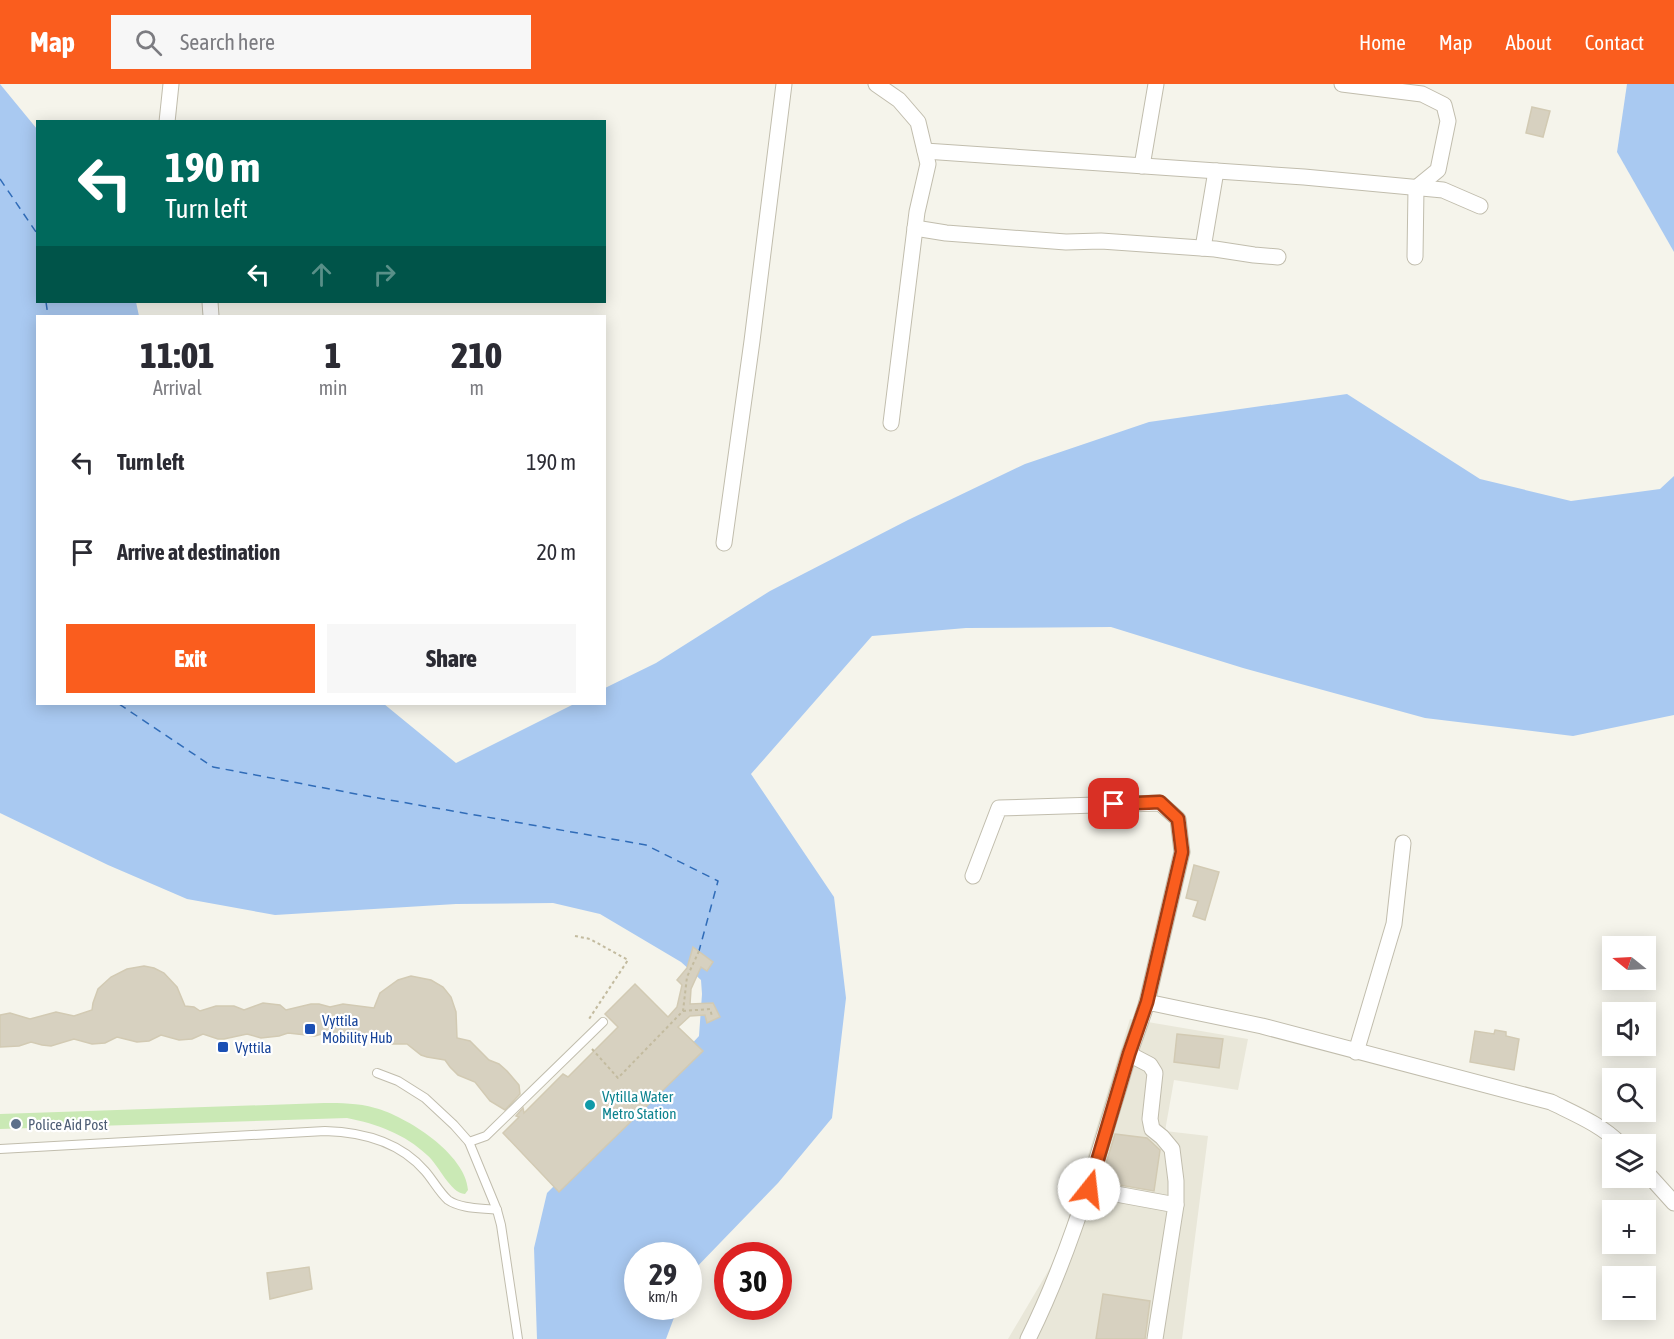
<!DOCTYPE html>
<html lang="en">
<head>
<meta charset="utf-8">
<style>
  :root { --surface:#fff; --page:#f7f7f7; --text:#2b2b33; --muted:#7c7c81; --accent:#fa5d1e }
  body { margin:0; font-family:"Asap Condensed",sans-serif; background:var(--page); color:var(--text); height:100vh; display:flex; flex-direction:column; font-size:22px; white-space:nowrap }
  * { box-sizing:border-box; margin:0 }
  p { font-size:20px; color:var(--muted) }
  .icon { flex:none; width:33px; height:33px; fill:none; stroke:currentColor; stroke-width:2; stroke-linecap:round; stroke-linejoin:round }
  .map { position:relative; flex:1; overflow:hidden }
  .sheet { position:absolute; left:36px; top:231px; width:570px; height:390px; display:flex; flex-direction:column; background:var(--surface); border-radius:0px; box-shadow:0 3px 15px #0003 }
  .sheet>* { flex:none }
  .hud { position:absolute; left:36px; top:36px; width:570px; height:183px; border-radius:0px; box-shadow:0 3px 15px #0003; background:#00695c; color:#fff; overflow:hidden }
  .needle { width:39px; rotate:288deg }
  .fabs { position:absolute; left:1602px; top:852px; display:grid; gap:12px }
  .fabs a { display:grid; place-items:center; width:54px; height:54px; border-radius:0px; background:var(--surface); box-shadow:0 3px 15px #0003; font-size:30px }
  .speed { position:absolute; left:624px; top:1158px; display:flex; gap:12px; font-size:30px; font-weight:700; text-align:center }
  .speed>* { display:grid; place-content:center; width:78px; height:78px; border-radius:50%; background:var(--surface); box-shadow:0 3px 15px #0003; line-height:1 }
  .speed small { font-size:15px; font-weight:400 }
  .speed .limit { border:9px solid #d22; background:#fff; color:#111 }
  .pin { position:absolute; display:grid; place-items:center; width:51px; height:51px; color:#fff; margin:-26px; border-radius:12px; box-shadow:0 3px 9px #0006 }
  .me { position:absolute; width:66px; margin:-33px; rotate:16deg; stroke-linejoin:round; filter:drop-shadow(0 0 4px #0008) }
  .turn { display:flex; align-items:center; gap:21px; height:126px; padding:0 30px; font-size:27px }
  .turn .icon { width:78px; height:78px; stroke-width:2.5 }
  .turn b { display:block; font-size:42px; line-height:51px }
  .lanes { display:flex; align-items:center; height:57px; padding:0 30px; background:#0003; justify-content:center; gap:30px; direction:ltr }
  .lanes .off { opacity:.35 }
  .eta { display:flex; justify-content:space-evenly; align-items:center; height:102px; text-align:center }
  .eta b { font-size:36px; font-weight:800; line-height:42px }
  .button { display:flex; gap:12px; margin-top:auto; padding:12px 30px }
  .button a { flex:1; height:69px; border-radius:0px; background:var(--accent); color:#fff; font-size:24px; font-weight:800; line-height:69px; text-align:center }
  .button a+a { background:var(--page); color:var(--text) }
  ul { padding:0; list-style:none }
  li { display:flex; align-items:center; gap:18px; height:90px; padding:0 30px }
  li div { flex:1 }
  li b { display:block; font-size:22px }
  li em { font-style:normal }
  header { display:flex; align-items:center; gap:36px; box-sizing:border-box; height:84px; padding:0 30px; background:var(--accent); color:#fff }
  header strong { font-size:28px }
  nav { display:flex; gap:33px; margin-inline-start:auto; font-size:21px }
  .search { width:420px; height:54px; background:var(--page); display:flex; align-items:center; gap:15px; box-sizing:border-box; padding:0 21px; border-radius:0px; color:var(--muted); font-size:22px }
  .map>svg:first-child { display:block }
  .residential { fill:#e9e7d9 }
  .green { fill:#cae9b5 }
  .water { fill:#a9c9f1 }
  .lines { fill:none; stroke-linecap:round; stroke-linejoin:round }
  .ferry { stroke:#306cb8; stroke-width:1.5; stroke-dasharray:8 6; stroke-linecap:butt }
  .building { fill:#d7d1c0; stroke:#d2cab3; stroke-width:1.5 }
  .service-casing { stroke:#c1bdad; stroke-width:10 }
  .minor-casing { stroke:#c1bdad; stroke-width:17 }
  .path { stroke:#c3bb9f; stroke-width:2; stroke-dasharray:3 3; stroke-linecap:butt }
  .service { stroke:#fff; stroke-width:8 }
  .minor { stroke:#fff; stroke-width:15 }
  .route-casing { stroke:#a23c14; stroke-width:15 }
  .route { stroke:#fa5d1e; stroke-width:10 }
  .transit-dot { fill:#1a4fb4; stroke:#fff; stroke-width:2 }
  .culture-dot { fill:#0f9aa8; stroke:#fff; stroke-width:2 }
  .service-dot { fill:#5c6f8a; stroke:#fff; stroke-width:2 }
  .labels { text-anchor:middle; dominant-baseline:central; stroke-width:4.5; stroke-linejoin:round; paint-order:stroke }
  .transit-label { font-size:15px; fill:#164399; stroke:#fff; text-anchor:start }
  .culture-label { font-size:15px; fill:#0d838f; stroke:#fff; text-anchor:start }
  .service-label { font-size:15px; fill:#4e5e75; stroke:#fff; text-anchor:start }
</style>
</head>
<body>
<header>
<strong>Map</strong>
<div class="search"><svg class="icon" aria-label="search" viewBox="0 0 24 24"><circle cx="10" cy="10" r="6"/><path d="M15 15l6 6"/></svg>Search here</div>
<nav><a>Home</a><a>Map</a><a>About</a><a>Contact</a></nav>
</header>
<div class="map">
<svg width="1674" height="1255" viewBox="0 0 1674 1255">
  <rect width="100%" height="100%" fill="#f5f4eb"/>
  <!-- residential -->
  <polygon class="residential" points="1130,935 1248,955 1238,1006 1174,996 1165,1047 1208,1052 1182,1255 1008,1255 1057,1172"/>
  <!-- green -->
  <path class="green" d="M324 1019C341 1019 358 1019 375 1024 406 1032 466 1070 468 1106L465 1110C450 1109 439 1081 427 1071 405 1050 377 1040 347 1034L0 1045V1030Z"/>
  <!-- water -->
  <g class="water">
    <polygon points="0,0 37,45 38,218 136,218 139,232 38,232 38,620 384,620 456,679 574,620 604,620 605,604 656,579 770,507 908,436 1025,380 1149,338 1347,310 1480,395 1571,417 1660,405 1674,392 1674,631 1573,652 1425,634 1243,584 1111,543 966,544 872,552 751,690 834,813 846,914 832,1034 778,1099 691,1189 689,1195 688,1172 638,1172 638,1222 678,1223 666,1255 537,1255 534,1164 547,1109 639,1017 699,952 702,910 701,896 681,878 600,830 553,819 456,820 275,831 187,815 108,781 0,729"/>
    <polygon points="1627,0 1674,0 1674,168 1617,68"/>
  </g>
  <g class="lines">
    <!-- ferry -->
    <g class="ferry">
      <polyline points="0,95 36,148 38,157"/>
      <polyline points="46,218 48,232"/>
      <polyline points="119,620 213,683 367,712 646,761 718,797 699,867"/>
    </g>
  </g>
  <!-- building -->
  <g class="building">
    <polygon points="1532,23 1550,27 1543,53 1526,49"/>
    <polygon points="1194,781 1219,788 1205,836 1193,832 1198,817 1186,814"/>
    <polygon points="693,863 713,878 707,887 701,883 691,905 690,920 713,919 720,933 707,939 705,931 690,932 678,943 703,967 559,1108 503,1049 519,1033 516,1032 523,1024 524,1029 563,990 568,993 618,943 605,930 635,900 668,933 677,923 682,901 677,896 687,884"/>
    <polygon points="144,882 154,884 164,889 177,903 185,922 194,923 200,927 216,922 234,922 244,926 263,919 280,921 286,926 311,920 319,920 330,923 343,920 374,924 380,909 398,896 411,892 431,896 443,903 451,913 456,928 457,954 470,957 489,976 499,980 507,987 519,1001 520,1010 505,1026 490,1017 475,998 458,991 450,983 445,976 427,973 421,971 407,960 388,960 368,951 352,954 328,948 315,952 288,949 279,952 261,954 247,950 224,955 218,955 203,950 192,955 179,956 161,951 149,957 137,958 117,953 105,959 92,960 74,955 51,962 42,961 31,958 19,962 0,963 0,931 10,929 30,935 56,928 74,932 92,926 93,919 98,905 111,893 127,885"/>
    <polygon points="1495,946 1506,948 1506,952 1519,955 1514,986 1470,978 1475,947 1494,950"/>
    <polygon points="1177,950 1223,955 1219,984 1174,978"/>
    <polygon points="1115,1050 1147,1054 1160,1066 1154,1107 1102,1098 1104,1086"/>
    <polygon points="309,1183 312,1205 270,1215 267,1189"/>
    <polygon points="1103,1210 1150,1217 1145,1255 1096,1255"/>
  </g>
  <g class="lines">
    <defs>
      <g id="service">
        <polyline points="377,989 398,997 425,1014 454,1041 469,1058 497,1126 501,1141 518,1255"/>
        <polyline points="469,1058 486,1052 603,938"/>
        <path d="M0 1065 325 1047C362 1048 400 1058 425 1087 433 1096 439 1108 448 1116 461 1125 482 1124 497 1126"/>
      </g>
      <g id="minor">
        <polyline points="876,0 899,16 918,38 928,80 917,128 891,339"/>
        <polyline points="1342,0 1422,10 1444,21 1448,37 1438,86 1416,104 1415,173"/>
        <polyline points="167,38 171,0"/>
        <polyline points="925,67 1304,93 1443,106 1480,122"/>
        <polyline points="1142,82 1156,0"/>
        <polyline points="915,144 946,149 1066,158 1101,157 1215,165 1254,171 1278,173"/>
        <polyline points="1203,164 1216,87"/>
        <polyline points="210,218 211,232"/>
        <polyline points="724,459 752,257 784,0"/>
        <polyline points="973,792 999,724 1160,719 1178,735 1182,768 1147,918"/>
        <polyline points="1356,968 1394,840 1403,759"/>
        <polyline points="1129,970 1150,981 1155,989 1150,1035 1152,1045 1162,1053 1172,1065 1176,1097 1176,1121"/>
        <polyline points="1646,1088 1674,1119"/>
        <polyline points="1089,1105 1176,1121 1155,1255"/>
        <path d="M1028 1255C1069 1173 1094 1084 1121 997 1128 970 1139 945 1147 918L1262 942 1551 1018C1575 1030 1602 1041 1620 1060"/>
      </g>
    </defs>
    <!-- service casing -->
    <use href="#service" class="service-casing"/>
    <!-- minor casing -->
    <use href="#minor" class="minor-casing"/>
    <!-- path -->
    <g class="path">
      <polyline points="575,852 590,855 628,876 589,935"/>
      <polyline points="683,927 710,925 712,932"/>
      <polyline points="592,965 618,994 683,927 687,893 699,867"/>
    </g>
    <!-- service -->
    <use href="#service" class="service"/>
    <!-- minor -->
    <use href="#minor" class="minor"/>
  </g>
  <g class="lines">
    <defs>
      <polyline id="route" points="1089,1105 1129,970 1147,918 1182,768 1178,735 1160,718 1114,720"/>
    </defs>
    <!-- route casing -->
    <use href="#route" class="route-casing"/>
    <!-- route -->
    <use href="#route" class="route"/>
  </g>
  <!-- markers -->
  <g class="transit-dot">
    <rect x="304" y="939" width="12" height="12" rx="3"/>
    <rect x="217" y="957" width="12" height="12" rx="3"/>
  </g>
  <circle class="culture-dot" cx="590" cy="1021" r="6"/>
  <circle class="service-dot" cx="16" cy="1040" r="6"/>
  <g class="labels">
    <!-- transit labels -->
    <g class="transit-label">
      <text x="322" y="936">Vyttila<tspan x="322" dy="17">Mobility Hub</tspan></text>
      <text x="235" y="963">Vyttila</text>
    </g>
    <!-- culture labels -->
    <g class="culture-label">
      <text x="602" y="1012">Vytilla Water<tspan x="602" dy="17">Metro Station</tspan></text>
    </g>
    <!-- service labels -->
    <g class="service-label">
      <text x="28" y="1040">Police Aid Post</text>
    </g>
  </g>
</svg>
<div class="fabs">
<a><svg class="needle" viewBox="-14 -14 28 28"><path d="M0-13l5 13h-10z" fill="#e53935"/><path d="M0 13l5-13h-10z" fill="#7c7c81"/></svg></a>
<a><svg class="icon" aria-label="sound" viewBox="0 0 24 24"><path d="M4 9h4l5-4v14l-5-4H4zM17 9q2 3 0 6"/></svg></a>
<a><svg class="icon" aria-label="search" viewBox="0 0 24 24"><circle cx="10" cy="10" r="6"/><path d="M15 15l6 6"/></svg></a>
<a><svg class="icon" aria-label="layers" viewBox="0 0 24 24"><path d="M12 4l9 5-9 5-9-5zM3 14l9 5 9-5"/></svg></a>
<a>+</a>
<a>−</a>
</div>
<div class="speed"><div>29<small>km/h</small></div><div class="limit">30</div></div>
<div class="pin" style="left:1114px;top:720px;background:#d93025"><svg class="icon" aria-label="arrive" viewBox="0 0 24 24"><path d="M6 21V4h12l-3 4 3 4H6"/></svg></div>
<svg class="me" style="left:1089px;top:1105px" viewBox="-20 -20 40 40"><circle r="19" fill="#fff"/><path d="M0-13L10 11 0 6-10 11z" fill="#fa5d1e"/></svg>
<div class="hud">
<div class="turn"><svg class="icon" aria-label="left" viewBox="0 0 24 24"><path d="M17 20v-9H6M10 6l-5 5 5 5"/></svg><div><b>190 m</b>Turn left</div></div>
<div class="lanes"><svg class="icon" aria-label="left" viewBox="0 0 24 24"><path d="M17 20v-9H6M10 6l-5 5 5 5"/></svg><svg class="icon off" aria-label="ahead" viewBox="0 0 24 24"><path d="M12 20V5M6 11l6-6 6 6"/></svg><svg class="icon off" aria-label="right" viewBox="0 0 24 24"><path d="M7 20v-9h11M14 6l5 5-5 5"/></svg></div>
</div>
<section class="sheet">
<div class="eta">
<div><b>11:01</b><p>Arrival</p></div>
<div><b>1</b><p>min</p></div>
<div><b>210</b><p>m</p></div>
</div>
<ul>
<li><svg class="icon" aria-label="left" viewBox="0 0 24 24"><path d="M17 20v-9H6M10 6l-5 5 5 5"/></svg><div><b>Turn left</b></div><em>190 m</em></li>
<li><svg class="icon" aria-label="arrive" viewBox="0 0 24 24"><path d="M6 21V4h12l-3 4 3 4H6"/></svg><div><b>Arrive at destination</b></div><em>20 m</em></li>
</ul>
<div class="button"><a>Exit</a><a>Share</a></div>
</section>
</div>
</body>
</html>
